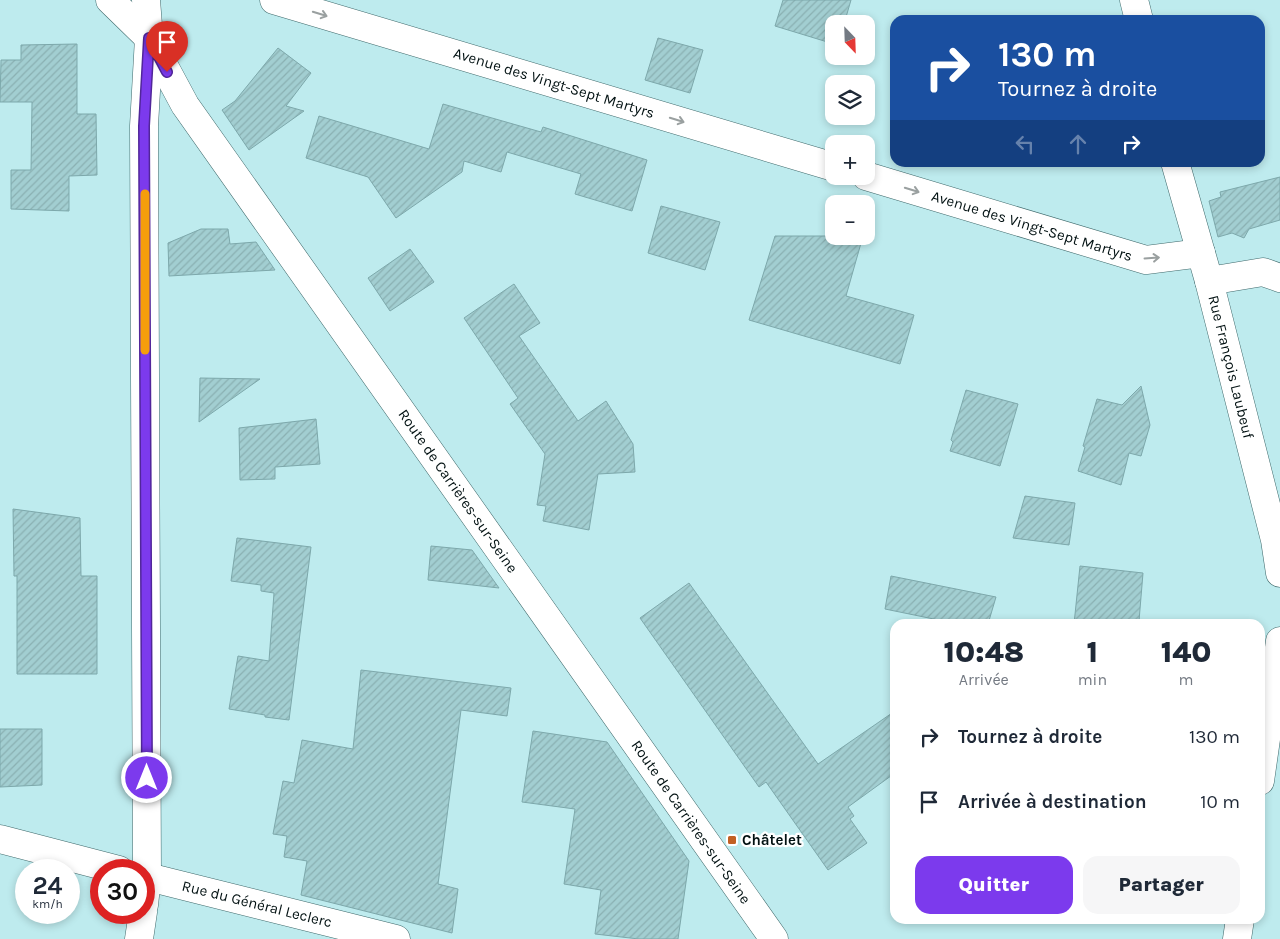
<!DOCTYPE html>
<html lang="fr">
<head>
<meta charset="utf-8">
<style>
  :root { --surface:#fff; --page:#f6f6f7; --text:#1f2937; --muted:#747a83; --accent:#7c3aed }
  body { margin:0; font-family:Karla,sans-serif; background:var(--page); color:var(--text); height:100vh; display:flex; flex-direction:column; font-size:19px; white-space:nowrap }
  * { box-sizing:border-box; margin:0 }
  p { font-size:16px; color:var(--muted) }
  .icon { flex:none; width:28px; height:28px; fill:none; stroke:currentColor; stroke-width:2; stroke-linecap:round; stroke-linejoin:round }
  .map { position:relative; flex:1; overflow:hidden }
  .side { position:absolute; left:890px; top:619px; width:375px; height:305px; display:flex; flex-direction:column; background:var(--surface); border-radius:15px; box-shadow:0 2px 8px #0003 }
  .side>* { flex:none }
  .hud { position:absolute; left:890px; top:15px; width:375px; height:152px; border-radius:15px; box-shadow:0 2px 8px #0003; background:#1a4fa0; color:#fff; overflow:hidden }
  .needle { width:32px; rotate:157deg }
  .tools { position:absolute; left:825px; top:15px; display:grid; gap:10px }
  .tools a { display:grid; place-items:center; width:50px; height:50px; border-radius:10px; background:var(--surface); box-shadow:0 2px 8px #0003; font-size:25px }
  .speed { position:absolute; left:15px; top:859px; display:flex; gap:10px; font-size:25px; font-weight:700; text-align:center }
  .speed>* { display:grid; place-content:center; width:65px; height:65px; border-radius:50%; background:var(--surface); box-shadow:0 2px 8px #0003; line-height:1 }
  .speed small { font-size:12px; font-weight:400 }
  .speed .limit { border:8px solid #d22; background:#fff; color:#111 }
  .pin { position:absolute; display:grid; place-items:center; width:42px; height:42px; color:#fff; margin:-51px -21px; border-radius:50% 50% 50% 0; rotate:-45deg; box-shadow:0 0 5px #0007 }
  .pin .icon { rotate:45deg }
  .me { position:absolute; width:55px; margin:-28px; rotate:0deg; stroke-linejoin:round; filter:drop-shadow(0 0 4px #0008) }
  .turn { display:flex; align-items:center; gap:18px; height:105px; padding:0 25px; font-size:22px }
  .turn .icon { width:65px; height:65px; stroke-width:2.5 }
  .turn b { display:block; font-size:35px; line-height:42px }
  .lanes { display:flex; align-items:center; height:48px; padding:0 25px; background:#0003; justify-content:center; gap:25px; direction:ltr }
  .lanes .off { opacity:.35 }
  .eta { display:flex; justify-content:space-evenly; align-items:center; height:85px; text-align:center }
  .eta b { font-size:30px; font-weight:800; line-height:35px }
  .cta { display:flex; gap:10px; margin-top:auto; padding:10px 25px }
  .cta a { flex:1; height:58px; border-radius:15px; background:var(--accent); color:#fff; font-size:20px; font-weight:800; line-height:58px; text-align:center }
  .cta a+a { background:var(--page); color:var(--text) }
  ul { padding:0; list-style:none }
  li { display:flex; align-items:center; gap:15px; height:65px; padding:0 25px }
  li div { flex:1 }
  li b { display:block; font-size:19px }
  li em { font-style:normal }
  .map>svg:first-child { display:block }
  .building { fill:url(#building-hatch); stroke:#7da8ab }
  .lines { fill:none; stroke-linecap:round; stroke-linejoin:round }
  .minor-casing { stroke:#3f696b; stroke-width:29 }
  .tertiary-casing { stroke:#3f696b; stroke-width:29 }
  .minor { stroke:#fff; stroke-width:28 }
  .tertiary { stroke:#fff; stroke-width:28 }
  .oneway { stroke:#9aa0a0 }
  .route-casing { stroke:#51269a; stroke-width:12 }
  .route { stroke:#7c3aed; stroke-width:9 }
  .slow { stroke:#f59e0b; stroke-width:9 }
  .poi-dot { fill:#c26023; stroke:#fff; stroke-width:2 }
  .labels { text-anchor:middle; dominant-baseline:central; stroke-width:4.5; stroke-linejoin:round; paint-order:stroke }
  .street-label { font-size:15px; fill:#021112; stroke:#fff }
  .poi-label { font-size:15px; font-weight:bold; fill:#021112; stroke:#fff; text-anchor:start }
</style>
</head>
<body>
<div class="map">
<svg width="1280" height="939" viewBox="0 0 1280 939">
  <defs>
    <pattern id="building-hatch" width="6" height="6" patternUnits="userSpaceOnUse" patternTransform="scale(1.25)"><rect width="6" height="6" fill="#a2ced1"/><path d="M-1 1l2-2M0 6l6-6M5 7l2-2" fill="none" stroke="#8ab0b2"/></pattern>
  </defs>
  <rect width="100%" height="100%" fill="#beebee"/>
  <!-- building -->
  <g class="building">
    <polygon points="783,0 851,0 844,24 834,24 834,44 775,26"/>
    <polygon points="658,38 703,50 690,93 645,80"/>
    <polygon points="77,44 77,114 96,114 97,175 69,176 69,211 11,209 11,170 31,170 32,102 0,102 1,60 21,60 21,45"/>
    <polygon points="278,48 311,73 286,106 304,111 249,150 222,110 235,101"/>
    <polygon points="443,104 541,132 543,127 647,160 632,211 575,194 581,174 507,152 501,172 464,161 462,172 396,218 368,177 306,158 319,116 429,149"/>
    <polygon points="1280,177 1280,220 1249,229 1244,238 1232,233 1218,237 1209,201 1221,197 1220,192"/>
    <polygon points="661,206 720,222 705,270 648,253"/>
    <polygon points="201,229 228,229 230,244 256,242 275,270 169,276 168,243"/>
    <polygon points="775,236 863,236 846,296 914,315 900,364 749,320"/>
    <polygon points="410,249 434,282 390,311 368,278"/>
    <polygon points="514,284 540,323 519,336 578,421 606,401 633,444 635,472 598,474 589,530 543,521 546,506 537,505 545,454 510,404 518,398 464,318"/>
    <polygon points="200,378 260,379 199,422"/>
    <polygon points="1141,386 1150,425 1141,456 1129,453 1121,485 1078,471 1085,447 1083,446 1097,399 1122,405"/>
    <polygon points="966,390 1018,404 1000,466 950,451 953,442 951,440"/>
    <polygon points="316,419 320,464 275,467 275,479 240,480 239,428"/>
    <polygon points="1025,496 1075,503 1069,545 1013,538"/>
    <polygon points="13,509 80,518 81,576 97,576 97,674 17,674 17,576 14,576"/>
    <polygon points="237,538 311,547 289,720 265,717 265,715 229,709 238,656 269,661 274,593 261,591 261,585 231,581"/>
    <polygon points="431,546 472,550 499,588 428,580"/>
    <polygon points="1080,566 1143,573 1139,621 1135,620 1134,624 1074,624"/>
    <polygon points="891,576 996,597 988,624 958,624 885,609"/>
    <polygon points="689,583 818,764 895,711 895,773 848,807 854,816 850,819 867,843 828,870 766,782 759,787 640,618"/>
    <polygon points="361,670 511,688 507,716 461,710 438,884 458,889 452,933 301,895 307,861 284,857 287,836 273,834 283,781 294,783 302,740 353,749"/>
    <polygon points="0,729 42,729 42,785 0,787"/>
    <polygon points="533,731 607,742 689,861 678,939 639,939 595,934 601,890 564,884 575,809 522,802"/>
  </g>
  <g class="lines">
    <defs>
      <g id="minor">
        <polyline points="274,0 834,167"/>
        <polyline points="1134,0 1139,20"/>
        <polyline points="1175,162 1209,281 1275,540 1280,573"/>
        <polyline points="866,176 1146,260 1201,253"/>
        <polyline points="1209,281 1263,272 1280,278"/>
        <polyline points="1260,781 1280,641"/>
        <polyline points="0,839 119,870"/>
        <polyline points="144,876 396,939"/>
        <polyline points="144,905 147,877 144,126 149,38"/>
        <polyline points="139,939 143,912"/>
        <polyline points="1237,939 1240,919"/>
      </g>
      <g id="tertiary">
        <polyline points="110,0 149,38 185,105 774,939"/>
        <polyline points="146,0 149,38"/>
      </g>
    </defs>
    <!-- minor casing -->
    <use href="#minor" class="minor-casing"/>
    <!-- tertiary casing -->
    <use href="#tertiary" class="tertiary-casing"/>
    <!-- minor -->
    <use href="#minor" class="minor"/>
    <!-- tertiary -->
    <use href="#tertiary" class="tertiary"/>
  </g>
  <!-- one-way arrows -->
  <defs><path id="oneway-shaft" d="M-6 0H5M1.5-3L5.5 0L1.5 3" fill="none" stroke-width="1.6" stroke-linecap="round" stroke-linejoin="round" transform="scale(1.25)"/></defs>
  <g class="oneway">
    <use href="#oneway-shaft" transform="translate(320 14) rotate(17)"/>
    <use href="#oneway-shaft" transform="translate(677 120) rotate(17)"/>
    <use href="#oneway-shaft" transform="translate(912 190) rotate(17)"/>
    <use href="#oneway-shaft" transform="translate(1152 258) rotate(-4)"/>
  </g>
  <g class="lines">
    <defs>
      <polyline id="route" points="147,778 144,126 149,38 167,72"/>
    </defs>
    <!-- route casing -->
    <use href="#route" class="route-casing"/>
    <!-- route -->
    <use href="#route" class="route"/>
    <!-- slow -->
    <polyline class="slow" points="145,194 145,350"/>
  </g>
  <!-- markers -->
  <rect class="poi-dot" x="727" y="835" width="10" height="10" rx="2.5"/>
  <g class="labels">
    <!-- street labels -->
    <g class="street-label">
      <text transform="translate(554 83) rotate(17)">Avenue des Vingt-Sept Martyrs</text>
      <text transform="translate(1032 226) rotate(17)">Avenue des Vingt-Sept Martyrs</text>
      <text transform="translate(1231 367) rotate(76)">Rue François Laubeuf</text>
      <text transform="translate(458 491) rotate(55)">Route de Carrières-sur-Seine</text>
      <text transform="translate(691 822) rotate(55)">Route de Carrières-sur-Seine</text>
      <text transform="translate(257 904) rotate(14)">Rue du Général Leclerc</text>
    </g>
    <!-- poi labels -->
    <g class="poi-label">
      <text x="742" y="840">Châtelet</text>
    </g>
  </g>
</svg>
<div class="tools">
<a><svg class="needle" viewBox="-14 -14 28 28"><path d="M0-13l5 13h-10z" fill="#e53935"/><path d="M0 13l5-13h-10z" fill="#747a83"/></svg></a>
<a><svg class="icon" aria-label="layers" viewBox="0 0 24 24"><path d="M12 4l9 5-9 5-9-5zM3 14l9 5 9-5"/></svg></a>
<a>+</a>
<a>−</a>
</div>
<div class="speed"><div>24<small>km/h</small></div><div class="limit">30</div></div>
<div class="pin" style="left:167px;top:72px;background:#d93025"><svg class="icon" aria-label="arrive" viewBox="0 0 24 24"><path d="M6 21V4h12l-3 4 3 4H6"/></svg></div>
<svg class="me" style="left:147px;top:778px" viewBox="-20 -20 40 40"><circle r="17" fill="#7c3aed" stroke="#fff" stroke-width="3"/><path d="M0-11L8 9 0 5-8 9z" fill="#fff"/></svg>
<div class="hud">
<div class="turn"><svg class="icon" aria-label="right" viewBox="0 0 24 24"><path d="M7 20v-9h11M14 6l5 5-5 5"/></svg><div><b>130 m</b>Tournez à droite</div></div>
<div class="lanes"><svg class="icon off" aria-label="left" viewBox="0 0 24 24"><path d="M17 20v-9H6M10 6l-5 5 5 5"/></svg><svg class="icon off" aria-label="ahead" viewBox="0 0 24 24"><path d="M12 20V5M6 11l6-6 6 6"/></svg><svg class="icon" aria-label="right" viewBox="0 0 24 24"><path d="M7 20v-9h11M14 6l5 5-5 5"/></svg></div>
</div>
<section class="side">
<div class="eta">
<div><b>10:48</b><p>Arrivée</p></div>
<div><b>1</b><p>min</p></div>
<div><b>140</b><p>m</p></div>
</div>
<ul>
<li><svg class="icon" aria-label="right" viewBox="0 0 24 24"><path d="M7 20v-9h11M14 6l5 5-5 5"/></svg><div><b>Tournez à droite</b></div><em>130 m</em></li>
<li><svg class="icon" aria-label="arrive" viewBox="0 0 24 24"><path d="M6 21V4h12l-3 4 3 4H6"/></svg><div><b>Arrivée à destination</b></div><em>10 m</em></li>
</ul>
<div class="cta"><a>Quitter</a><a>Partager</a></div>
</section>
</div>
</body>
</html>
